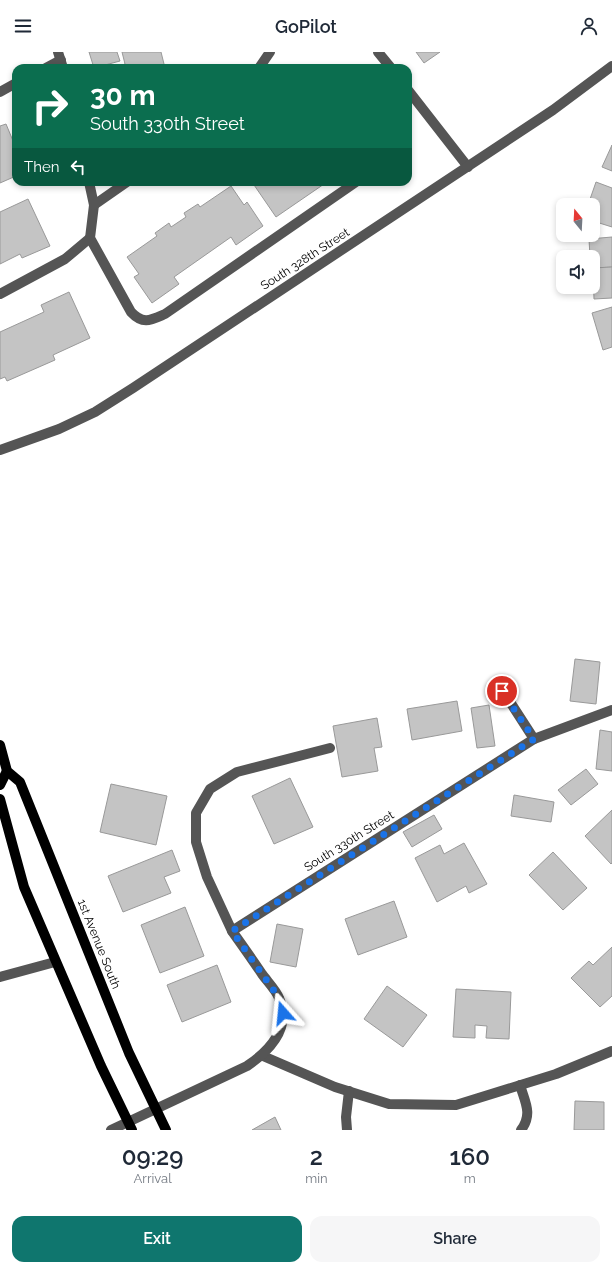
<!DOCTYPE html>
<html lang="en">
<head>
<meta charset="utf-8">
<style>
  :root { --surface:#fff; --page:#f6f6f7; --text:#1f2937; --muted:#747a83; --accent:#0f766e }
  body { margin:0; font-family:Raleway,sans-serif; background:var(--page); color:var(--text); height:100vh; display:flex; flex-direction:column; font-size:15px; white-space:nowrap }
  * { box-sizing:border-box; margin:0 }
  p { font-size:13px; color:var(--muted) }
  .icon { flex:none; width:22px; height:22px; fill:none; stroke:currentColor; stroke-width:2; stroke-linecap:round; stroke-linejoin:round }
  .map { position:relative; height:1078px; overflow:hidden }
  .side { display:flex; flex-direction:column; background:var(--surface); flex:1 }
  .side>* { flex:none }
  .top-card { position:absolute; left:12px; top:12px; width:400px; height:122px; border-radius:12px; box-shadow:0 2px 6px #0003; background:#0b6e4f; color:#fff; overflow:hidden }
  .needle { width:26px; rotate:342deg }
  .controls { position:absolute; left:556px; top:146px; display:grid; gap:8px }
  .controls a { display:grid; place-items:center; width:44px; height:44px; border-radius:8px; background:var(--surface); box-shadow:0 2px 6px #0003; font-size:20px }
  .pin { position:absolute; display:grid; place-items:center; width:34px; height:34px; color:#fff; margin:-17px; border:2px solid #fff; border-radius:50%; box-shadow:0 1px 4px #0007 }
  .me { position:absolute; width:44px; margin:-22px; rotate:342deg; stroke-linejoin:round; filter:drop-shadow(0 0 3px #0008) }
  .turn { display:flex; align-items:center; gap:14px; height:84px; padding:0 12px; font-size:18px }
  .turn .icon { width:52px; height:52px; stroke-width:2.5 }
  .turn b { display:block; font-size:28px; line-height:34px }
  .then { display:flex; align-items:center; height:38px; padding:0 12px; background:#0003; gap:8px; font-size:15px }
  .eta { display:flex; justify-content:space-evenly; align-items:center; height:68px; text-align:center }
  .eta b { font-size:24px; font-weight:600; line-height:28px }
  .button { display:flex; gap:8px; margin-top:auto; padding:8px 12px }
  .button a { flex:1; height:46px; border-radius:12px; background:var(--accent); color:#fff; font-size:16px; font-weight:600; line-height:46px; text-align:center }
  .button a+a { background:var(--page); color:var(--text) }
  header { display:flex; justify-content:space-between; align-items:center; height:52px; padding:0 12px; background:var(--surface); font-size:18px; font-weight:600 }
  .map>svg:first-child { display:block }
  .building { fill:#c4c4c4; stroke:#999 }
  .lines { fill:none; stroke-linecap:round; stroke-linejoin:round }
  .minor { stroke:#555; stroke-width:10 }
  .major { stroke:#000; stroke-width:10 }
  .route { stroke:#1a73e8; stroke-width:7; stroke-dasharray:0 12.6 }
  .labels { text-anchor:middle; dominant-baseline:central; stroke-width:3; stroke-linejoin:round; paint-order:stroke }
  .street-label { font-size:12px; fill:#000; stroke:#fff }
</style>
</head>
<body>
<header><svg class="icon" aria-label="menu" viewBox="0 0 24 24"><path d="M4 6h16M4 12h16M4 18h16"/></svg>GoPilot<svg class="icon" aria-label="person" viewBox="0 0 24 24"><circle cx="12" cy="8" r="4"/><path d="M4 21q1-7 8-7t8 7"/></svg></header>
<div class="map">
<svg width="612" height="1078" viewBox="0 0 612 1078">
  <rect width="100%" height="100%" fill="#fff"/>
  <!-- building -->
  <g class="building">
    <polygon points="89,0 117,0 120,9 94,16"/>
    <polygon points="122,0 161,0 165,16 119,16 119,14 125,12"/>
    <polygon points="416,0 440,0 424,11"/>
    <polygon points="6,72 16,96 16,124 0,131 0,74"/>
    <polygon points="612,93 612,119 602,115"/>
    <polygon points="252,130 327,130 276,165"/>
    <polygon points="596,130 612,136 612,175 593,169 593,153 588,153"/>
    <polygon points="231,134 244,153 247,150 263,174 236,193 231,185 174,225 179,232 152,251 134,225 139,222 127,205 157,184 155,181 169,171 171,175 186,165 184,161 198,152 200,155"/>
    <polygon points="28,147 50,194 22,206 20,202 0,212 0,160"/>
    <polygon points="612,185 612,215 593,216 593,205 590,205 589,187"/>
    <polygon points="612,215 612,246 594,247 593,216"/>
    <polygon points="69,240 90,286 53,303 55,308 7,329 5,325 0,327 0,280 44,260 41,253"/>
    <polygon points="612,255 612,295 603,298 592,261"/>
    <polygon points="575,607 600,610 596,652 570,649"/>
    <polygon points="457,649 462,679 412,688 407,657"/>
    <polygon points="489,653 495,694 477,696 471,656"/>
    <polygon points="377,666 382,695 374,696 378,719 342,725 333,674"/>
    <polygon points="600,678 612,680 612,719 596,717"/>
    <polygon points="586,717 598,732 571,753 558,738"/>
    <polygon points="290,726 313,775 274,792 252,744"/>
    <polygon points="111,732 167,744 156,793 100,780"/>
    <polygon points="514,743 554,750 551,770 511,764"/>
    <polygon points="612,758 612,811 611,812 585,784"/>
    <polygon points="434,763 442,777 412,795 403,780"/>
    <polygon points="464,791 487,832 469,841 466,834 437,850 415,806 440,793 444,802"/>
    <polygon points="172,798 180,819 164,825 171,841 123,860 108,824"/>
    <polygon points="553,800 587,836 563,858 529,823"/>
    <polygon points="394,849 407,885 358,903 345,867"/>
    <polygon points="185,855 204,904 160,921 141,873"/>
    <polygon points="277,872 303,877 296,915 270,910"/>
    <polygon points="612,895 612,944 600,955 571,926 589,909 593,913"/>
    <polygon points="217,913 231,950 182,970 167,933"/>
    <polygon points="387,934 427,963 403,995 364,967"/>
    <polygon points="456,937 511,940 509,987 486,986 487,974 475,973 475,986 453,985"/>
    <polygon points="575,1049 604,1050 604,1078 574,1078"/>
    <polygon points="275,1065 281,1078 252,1078"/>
  </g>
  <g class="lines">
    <!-- minor -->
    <g class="minor">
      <polyline points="58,0 63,16"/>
      <polyline points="378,0 391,16"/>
      <polyline points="46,16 61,8"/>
      <polyline points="259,16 270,0"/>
      <polyline points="408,38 468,115"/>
      <polyline points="0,40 16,31"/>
      <path d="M89 130 94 153 90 186 131 260C143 273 151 268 165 262L356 130"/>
      <polyline points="94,153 127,130"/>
      <polyline points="0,242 65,207 90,186"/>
      <polyline points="0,398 59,377 95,360 133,336 553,58 612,14"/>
      <polyline points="503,639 534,687"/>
      <polyline points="232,879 207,825 196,790 196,761 210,737 237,720 330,696"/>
      <polyline points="0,925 55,910"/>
      <polyline points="263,1004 335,1035 389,1052 456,1053 556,1022 612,999"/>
      <path d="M520 1033C525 1050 533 1062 521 1078"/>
      <path d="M111 1078 247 1014C269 999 292 976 279 946 276 938 267 929 262 922 252 907 242 893 232 879L534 687 612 658"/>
      <polyline points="347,1078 346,1065 349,1039"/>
    </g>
    <!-- major -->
    <g class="major">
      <polyline points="0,693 7,719 20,730 129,1001 166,1078"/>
      <polyline points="0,733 7,719"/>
      <polyline points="0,747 24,835 101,1014 132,1078"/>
    </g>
  </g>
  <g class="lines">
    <!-- route -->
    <polyline class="route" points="283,961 279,946 232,879 534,687 502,639"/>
  </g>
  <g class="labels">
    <!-- street labels -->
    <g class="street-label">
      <text transform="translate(305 207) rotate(-33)">South 328th Street</text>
      <text transform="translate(349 789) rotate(-32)">South 330th Street</text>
      <text transform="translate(99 892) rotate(68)">1st Avenue South</text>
    </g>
  </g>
</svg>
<div class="controls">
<a><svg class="needle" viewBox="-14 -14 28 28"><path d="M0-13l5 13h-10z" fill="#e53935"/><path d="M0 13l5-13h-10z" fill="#747a83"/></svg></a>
<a><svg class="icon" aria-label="sound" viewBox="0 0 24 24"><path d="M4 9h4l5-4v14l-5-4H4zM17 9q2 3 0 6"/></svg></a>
</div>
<div class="pin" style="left:502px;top:639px;background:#d93025"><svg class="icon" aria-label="arrive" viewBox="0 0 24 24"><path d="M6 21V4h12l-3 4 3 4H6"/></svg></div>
<svg class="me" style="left:283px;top:961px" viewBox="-20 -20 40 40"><path d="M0-17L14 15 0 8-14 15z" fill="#1a73e8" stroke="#fff" stroke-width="4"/></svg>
<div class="top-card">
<div class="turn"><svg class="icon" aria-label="right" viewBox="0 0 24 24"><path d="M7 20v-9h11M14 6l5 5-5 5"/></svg><div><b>30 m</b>South 330th Street</div></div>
<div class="then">Then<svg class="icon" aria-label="left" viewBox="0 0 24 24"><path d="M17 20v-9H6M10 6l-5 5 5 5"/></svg></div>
</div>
</div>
<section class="side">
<div class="eta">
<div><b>09:29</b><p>Arrival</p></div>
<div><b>2</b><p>min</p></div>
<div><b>160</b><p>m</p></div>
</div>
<div class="button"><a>Exit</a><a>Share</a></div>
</section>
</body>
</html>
